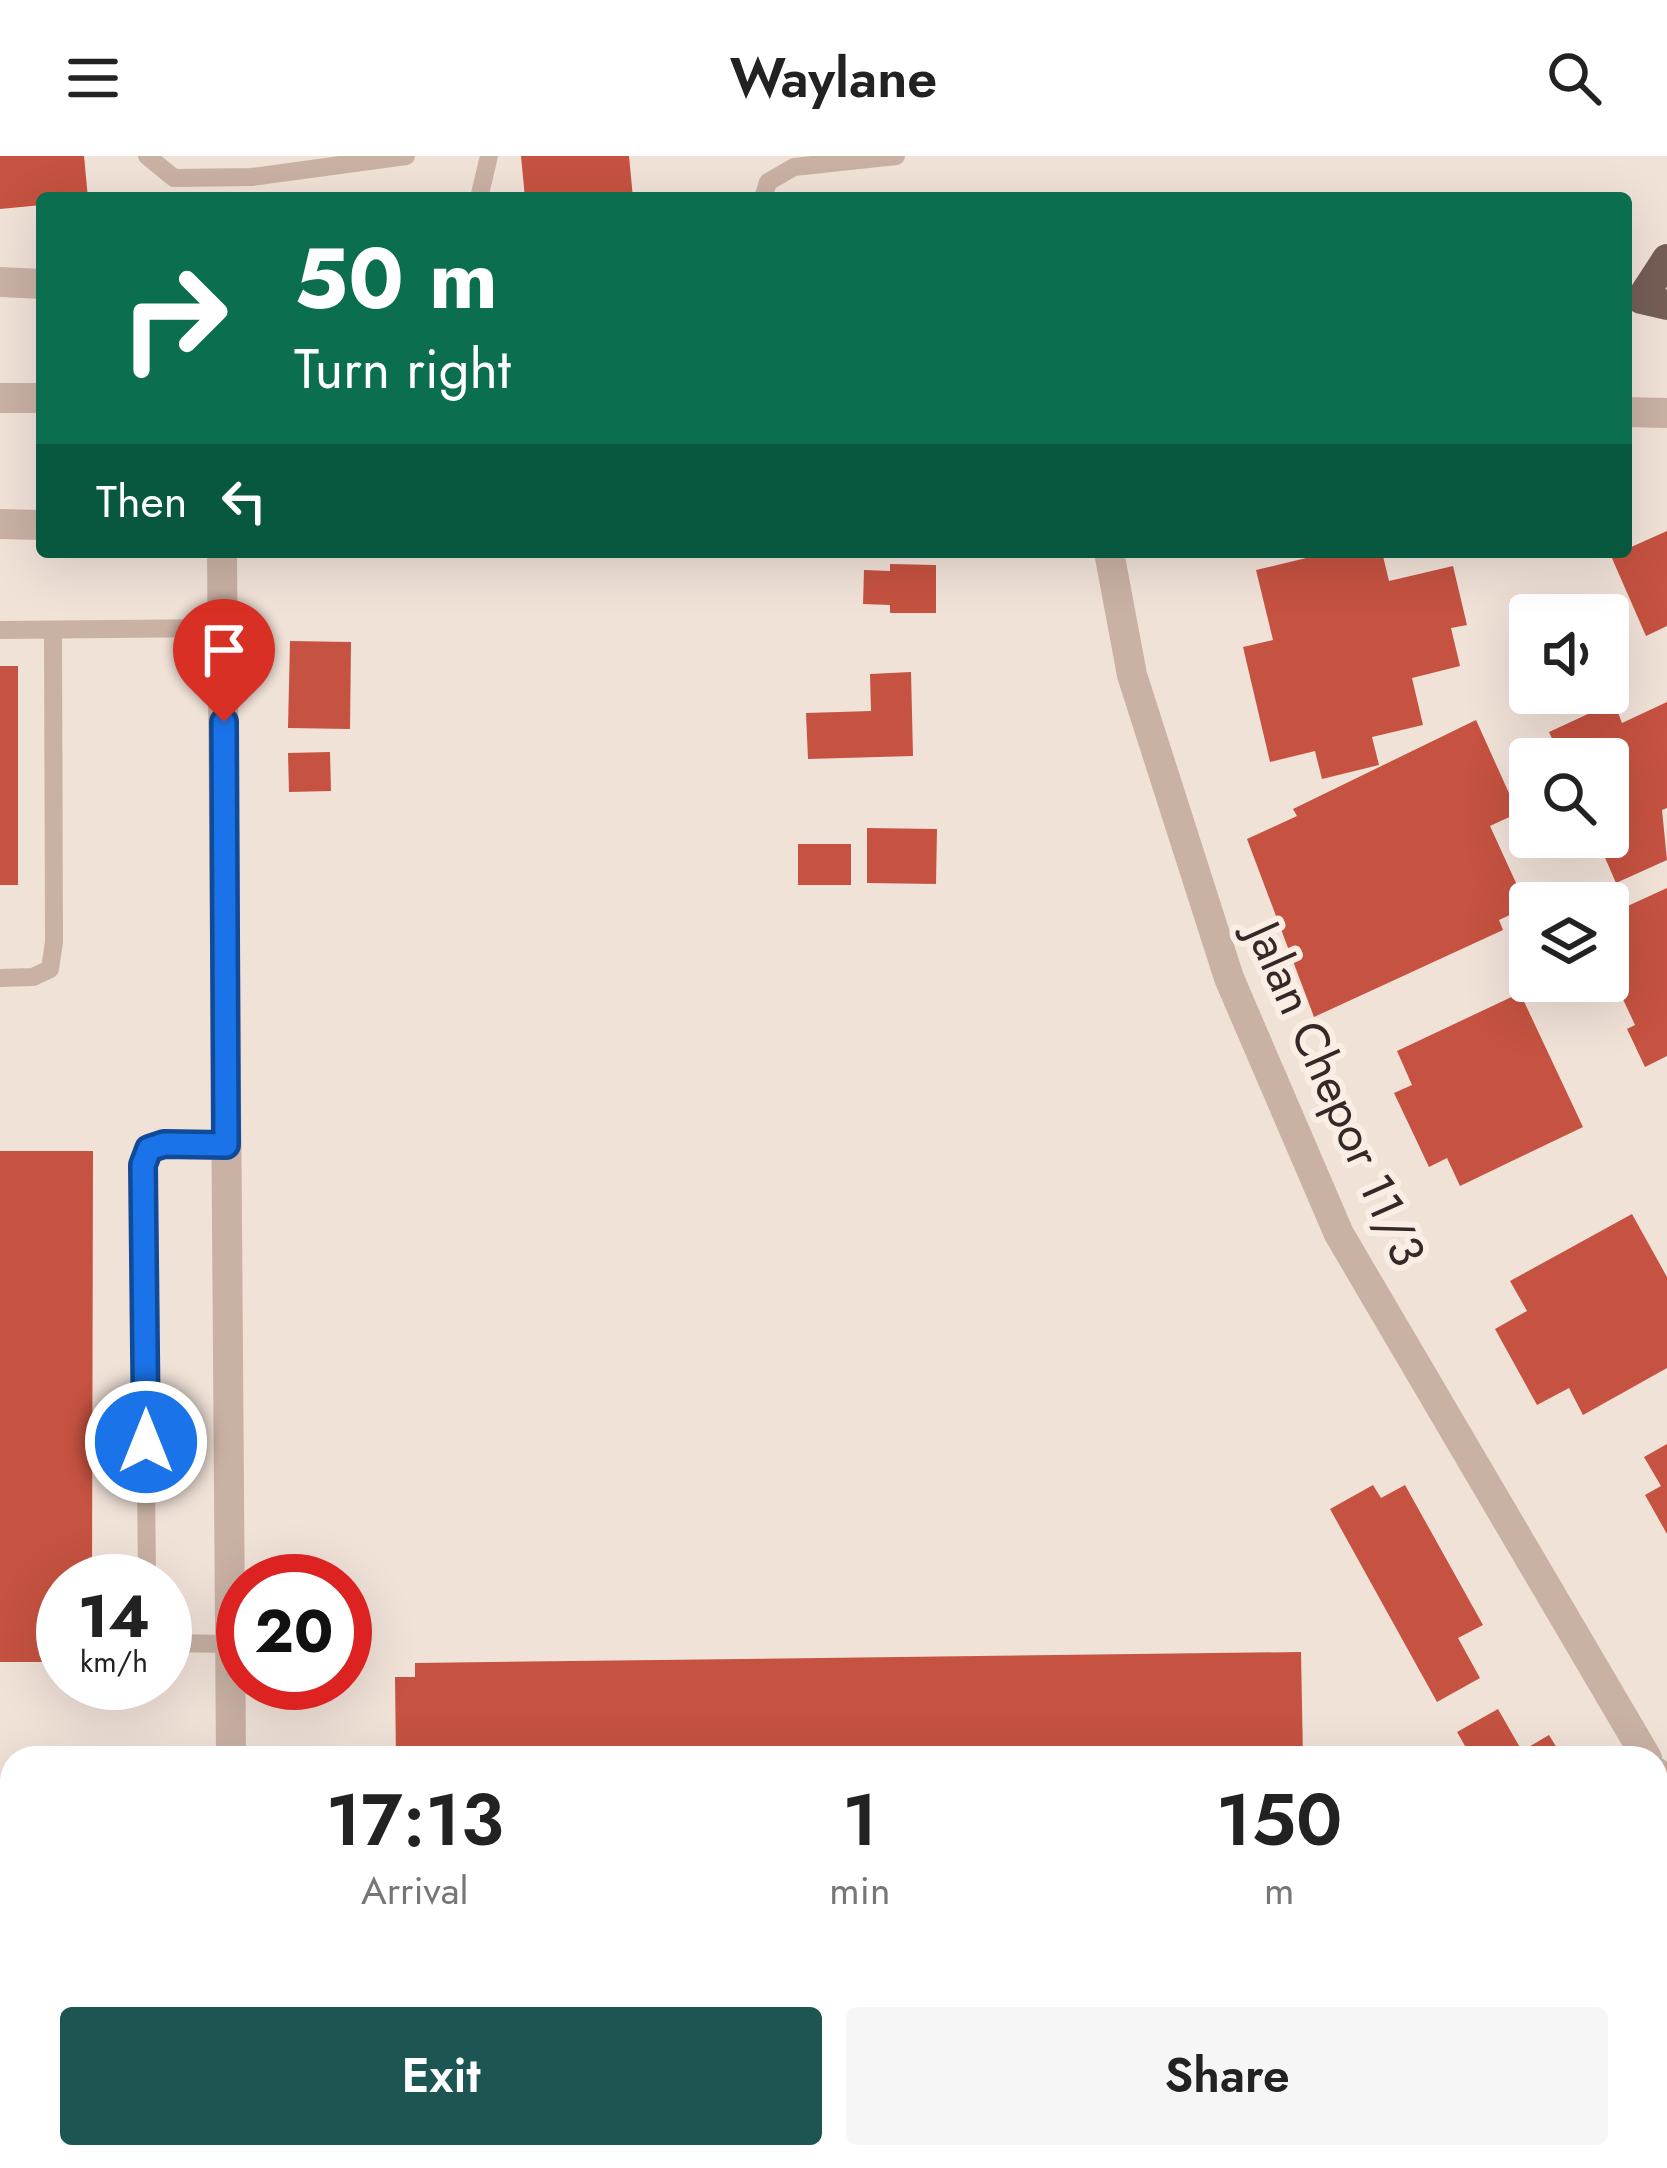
<!DOCTYPE html>
<html lang="en">
<head>
<meta charset="utf-8">
<style>
  :root { --surface:#fff; --page:#f6f6f6; --text:#222; --muted:#767676; --accent:#1c5552 }
  body { margin:0; font-family:Jost,sans-serif; background:var(--page); color:var(--text); height:100vh; display:flex; flex-direction:column; font-size:45px; white-space:nowrap }
  * { box-sizing:border-box; margin:0 }
  p { font-size:39px; color:var(--muted) }
  .icon { flex:none; width:66px; height:66px; fill:none; stroke:currentColor; stroke-width:2; stroke-linecap:round; stroke-linejoin:round }
  .map { position:relative; flex:1; overflow:hidden }
  .details { position:absolute; left:0px; top:1590px; width:1668px; height:423px; display:flex; flex-direction:column; background:var(--surface); border-radius:36px 36px 0 0; box-shadow:0 12px 48px #0002 }
  .details>* { flex:none }
  .guide { position:absolute; left:36px; top:36px; width:1596px; height:366px; border-radius:12px; box-shadow:0 12px 48px #0002; background:#0b6e4f; color:#fff; overflow:hidden }
  .fabs { position:absolute; left:1509px; top:438px; display:grid; gap:24px }
  .fabs a { display:grid; place-items:center; width:120px; height:120px; border-radius:12px; background:var(--surface); box-shadow:0 12px 48px #0002; font-size:60px }
  .speed { position:absolute; left:36px; top:1398px; display:flex; gap:24px; font-size:60px; font-weight:700; text-align:center }
  .speed>* { display:grid; place-content:center; width:156px; height:156px; border-radius:50%; background:var(--surface); box-shadow:0 12px 48px #0002; line-height:1 }
  .speed small { font-size:30px; font-weight:400 }
  .speed .limit { border:18px solid #d22; background:#fff; color:#111 }
  .pin { position:absolute; display:grid; place-items:center; width:102px; height:102px; color:#fff; margin:-123px -51px; border-radius:50% 50% 50% 0; rotate:-45deg; box-shadow:0 0 12px #0007 }
  .pin .icon { rotate:45deg }
  .me { position:absolute; width:132px; margin:-66px; rotate:0deg; stroke-linejoin:round; filter:drop-shadow(0 0 9px #0008) }
  .turn { display:flex; align-items:center; gap:42px; height:252px; padding:0 60px; font-size:54px }
  .turn .icon { width:156px; height:156px; stroke-width:2.5 }
  .turn b { display:block; font-size:84px; line-height:102px }
  .then { display:flex; align-items:center; height:114px; padding:0 60px; background:#0003; gap:24px; font-size:45px }
  .eta { display:flex; justify-content:space-evenly; align-items:center; height:204px; text-align:center }
  .eta b { font-size:72px; font-weight:600; line-height:84px }
  .cta { display:flex; gap:24px; margin-top:auto; padding:24px 60px }
  .cta a { flex:1; height:138px; border-radius:12px; background:var(--accent); color:#fff; font-size:48px; font-weight:600; line-height:138px; text-align:center }
  .cta a+a { background:var(--page); color:var(--text) }
  header { display:flex; justify-content:space-between; align-items:center; height:156px; padding:0 60px; background:var(--surface); font-size:54px; font-weight:600 }
  .map>svg:first-child { display:block }
  .building { fill:#c65241 }
  .lines { fill:none; stroke-linecap:round; stroke-linejoin:round }
  .lane { stroke:#c9b1a4; stroke-width:18 }
  .street { stroke:#c9b1a4; stroke-width:30 }
  .primary { stroke:#765e57; stroke-width:30 }
  .route-casing { stroke:#114b97; stroke-width:30 }
  .route { stroke:#1a73e8; stroke-width:21 }
  .labels { text-anchor:middle; dominant-baseline:central; stroke-width:12; stroke-linejoin:round; paint-order:stroke }
  .street-label { font-size:48px; fill:#342926; stroke:#f9ede4 }
</style>
</head>
<body>
<header><svg class="icon" aria-label="menu" viewBox="0 0 24 24"><path d="M4 6h16M4 12h16M4 18h16"/></svg>Waylane<svg class="icon" aria-label="search" viewBox="0 0 24 24"><circle cx="10" cy="10" r="6"/><path d="M15 15l6 6"/></svg></header>
<div class="map">
<svg width="1667" height="2012" viewBox="0 0 1667 2012">
  <rect width="100%" height="100%" fill="#f1e2d8"/>
  <!-- building -->
  <g class="building">
    <polygon points="0,0 84,0 88,42 42,42 42,49 0,53"/>
    <polygon points="521,0 629,0 633,42 525,42"/>
    <polygon points="1667,375 1667,470 1646,480 1611,400"/>
    <polygon points="1331,396 1382,396 1389,425 1453,410 1467,469 1451,472 1460,510 1412,522 1423,569 1372,581 1379,609 1322,623 1315,595 1270,606 1243,491 1273,484 1256,414"/>
    <polygon points="890,408 936,409 936,457 890,457 890,449 863,448 864,414 890,415"/>
    <polygon points="290,485 351,486 350,573 288,572"/>
    <rect x="0" y="510" width="18" height="219"/>
    <polygon points="911,516 913,600 808,603 806,557 871,555 870,518"/>
    <polygon points="1614,546 1622,567 1667,546 1667,652 1662,654 1667,704 1616,727 1596,681 1608,681 1608,603 1561,603 1549,576"/>
    <polygon points="1476,564 1518,657 1490,670 1527,751 1499,764 1503,774 1314,861 1247,683 1297,660 1293,653"/>
    <polygon points="330,596 331,635 289,636 288,597"/>
    <polygon points="867,672 937,673 936,728 867,727"/>
    <rect x="798" y="688" width="53" height="41"/>
    <polygon points="1667,732 1667,900 1645,911 1627,873 1635,869 1608,811 1608,759"/>
    <polygon points="1520,837 1583,971 1460,1030 1447,1002 1429,1011 1394,937 1412,929 1397,895"/>
    <polygon points="0,995 93,995 92,1425 63,1425 63,1506 0,1506"/>
    <polygon points="1632,1058 1667,1121 1667,1212 1583,1259 1569,1232 1537,1249 1495,1173 1527,1155 1510,1125"/>
    <polygon points="1667,1288 1667,1378 1645,1339 1661,1330 1644,1301"/>
    <polygon points="1373,1329 1381,1342 1405,1329 1483,1469 1458,1482 1480,1522 1437,1546 1330,1353"/>
    <polygon points="1301,1496 1303,1602 396,1602 395,1521 415,1521 415,1507"/>
    <polygon points="1498,1553 1522,1595 1549,1579 1563,1602 1472,1602 1457,1576"/>
    <polygon points="0,1673 6,1795 12,1795 12,2001 136,2001 136,2012 0,2012"/>
  </g>
  <g class="lines">
    <!-- lane -->
    <g class="lane">
      <polyline points="147,0 174,22 252,21 406,0"/>
      <polyline points="479,42 489,0"/>
      <polyline points="763,42 768,26 794,11 896,0"/>
      <polyline points="0,474 223,472"/>
      <polyline points="0,822 33,821 50,813 54,786 53,474"/>
      <polyline points="147,1425 143,1009 149,993 164,988 226,989"/>
      <polyline points="165,1487 230,1488"/>
    </g>
    <!-- street -->
    <g class="street">
      <polyline points="0,126 42,128"/>
      <polyline points="0,242 42,242"/>
      <polyline points="1626,256 1667,257"/>
      <polyline points="0,368 42,369"/>
      <polyline points="222,396 231,1602"/>
      <polyline points="1109,396 1132,519 1229,822 1339,1078 1647,1602"/>
      <polyline points="1656,1616 1667,1635"/>
      <polyline points="1656,1964 1667,1965"/>
      <polyline points="234,2012 234,2001"/>
    </g>
    <!-- primary -->
    <polyline class="primary" points="1667,103 1641,143 1667,149"/>
  </g>
  <g class="lines">
    <defs>
      <polyline id="route" points="146,1286 143,1009 149,993 164,988 226,989 224,566"/>
    </defs>
    <!-- route casing -->
    <use href="#route" class="route-casing"/>
    <!-- route -->
    <use href="#route" class="route"/>
  </g>
  <g class="labels">
    <!-- street labels -->
    <g class="street-label">
      <text transform="translate(1336 938) rotate(66)">Jalan Chepor 11/3</text>
    </g>
  </g>
</svg>
<div class="fabs">
<a><svg class="icon" aria-label="sound" viewBox="0 0 24 24"><path d="M4 9h4l5-4v14l-5-4H4zM17 9q2 3 0 6"/></svg></a>
<a><svg class="icon" aria-label="search" viewBox="0 0 24 24"><circle cx="10" cy="10" r="6"/><path d="M15 15l6 6"/></svg></a>
<a><svg class="icon" aria-label="layers" viewBox="0 0 24 24"><path d="M12 4l9 5-9 5-9-5zM3 14l9 5 9-5"/></svg></a>
</div>
<div class="speed"><div>14<small>km/h</small></div><div class="limit">20</div></div>
<div class="pin" style="left:224px;top:566px;background:#d93025"><svg class="icon" aria-label="arrive" viewBox="0 0 24 24"><path d="M6 21V4h12l-3 4 3 4H6"/></svg></div>
<svg class="me" style="left:146px;top:1286px" viewBox="-20 -20 40 40"><circle r="17" fill="#1a73e8" stroke="#fff" stroke-width="3"/><path d="M0-11L8 9 0 5-8 9z" fill="#fff"/></svg>
<div class="guide">
<div class="turn"><svg class="icon" aria-label="right" viewBox="0 0 24 24"><path d="M7 20v-9h11M14 6l5 5-5 5"/></svg><div><b>50 m</b>Turn right</div></div>
<div class="then">Then<svg class="icon" aria-label="left" viewBox="0 0 24 24"><path d="M17 20v-9H6M10 6l-5 5 5 5"/></svg></div>
</div>
<section class="details">
<div class="eta">
<div><b>17:13</b><p>Arrival</p></div>
<div><b>1</b><p>min</p></div>
<div><b>150</b><p>m</p></div>
</div>
<div class="cta"><a>Exit</a><a>Share</a></div>
</section>
</div>
</body>
</html>
